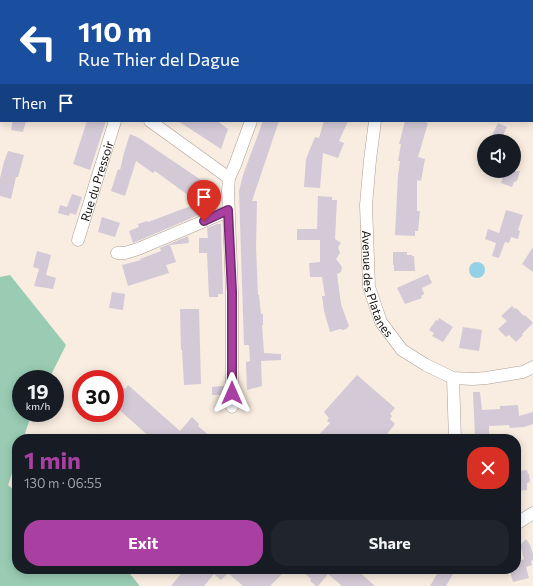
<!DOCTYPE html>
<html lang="en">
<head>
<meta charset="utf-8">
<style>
  :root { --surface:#171b24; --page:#20242c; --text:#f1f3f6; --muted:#9ea1a6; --accent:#a940a1 }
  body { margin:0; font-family:Commissioner,sans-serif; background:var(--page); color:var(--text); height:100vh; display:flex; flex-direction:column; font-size:15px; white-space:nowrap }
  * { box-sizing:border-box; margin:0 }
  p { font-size:13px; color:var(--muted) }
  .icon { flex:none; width:22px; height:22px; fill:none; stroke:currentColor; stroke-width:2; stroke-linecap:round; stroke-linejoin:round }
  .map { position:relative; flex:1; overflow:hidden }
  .details { position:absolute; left:12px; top:434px; width:509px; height:140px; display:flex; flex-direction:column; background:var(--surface); border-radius:16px; box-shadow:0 2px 10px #0003 }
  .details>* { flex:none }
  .banner { position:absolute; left:0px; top:0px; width:533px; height:122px; box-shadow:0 2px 10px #0003; background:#1a4fa0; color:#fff; overflow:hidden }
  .controls { position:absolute; left:477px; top:134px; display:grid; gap:8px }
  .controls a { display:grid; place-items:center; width:44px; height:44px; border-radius:50%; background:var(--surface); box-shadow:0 2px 10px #0003; font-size:20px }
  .speed { position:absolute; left:12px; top:370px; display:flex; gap:8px; font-size:20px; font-weight:700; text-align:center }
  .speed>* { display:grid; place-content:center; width:52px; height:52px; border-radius:50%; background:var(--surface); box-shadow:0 2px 10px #0003; line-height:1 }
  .speed small { font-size:10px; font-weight:400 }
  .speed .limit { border:6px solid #d22; background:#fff; color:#111 }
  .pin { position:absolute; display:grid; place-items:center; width:34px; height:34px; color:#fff; margin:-41px -17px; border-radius:50% 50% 50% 0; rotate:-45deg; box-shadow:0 0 4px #0007 }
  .pin .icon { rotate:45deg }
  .me { position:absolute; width:44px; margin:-22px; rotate:0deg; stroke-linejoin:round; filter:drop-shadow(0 0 3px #0008) }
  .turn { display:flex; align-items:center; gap:14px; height:84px; padding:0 12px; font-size:18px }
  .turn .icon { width:52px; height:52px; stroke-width:2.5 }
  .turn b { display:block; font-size:28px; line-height:34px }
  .then { display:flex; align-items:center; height:38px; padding:0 12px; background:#0003; gap:8px; font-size:15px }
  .round { display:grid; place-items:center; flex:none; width:42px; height:42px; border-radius:16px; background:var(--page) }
  .overview { display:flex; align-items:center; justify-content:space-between; height:68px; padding:0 12px }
  h1 { font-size:24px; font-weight:700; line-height:30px; color:var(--accent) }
  .cta { display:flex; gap:8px; margin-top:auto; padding:8px 12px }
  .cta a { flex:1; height:46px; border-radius:16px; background:var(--accent); color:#fff; font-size:16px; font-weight:700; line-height:46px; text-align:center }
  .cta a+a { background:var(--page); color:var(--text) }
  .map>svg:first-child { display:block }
  .green { fill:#99ccb3 }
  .water { fill:#94d1e6 }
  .building { fill:#d4cad7 }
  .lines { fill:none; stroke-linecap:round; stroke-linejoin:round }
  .minor-casing { stroke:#aca094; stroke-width:13 }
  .minor { stroke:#fff; stroke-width:12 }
  .route-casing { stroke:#6e2a69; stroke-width:10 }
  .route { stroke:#a940a1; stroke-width:7 }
  .labels { text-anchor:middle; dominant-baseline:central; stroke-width:3; stroke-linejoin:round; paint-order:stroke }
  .street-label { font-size:12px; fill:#14100b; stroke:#f9ece0 }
</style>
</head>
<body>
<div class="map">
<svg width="533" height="586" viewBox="0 0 533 586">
  <rect width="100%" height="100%" fill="#f9ece0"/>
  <!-- green -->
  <polygon class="green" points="10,275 66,345 49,379 21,379 21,413 32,413 23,439 17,439 17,459 8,485 17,493 17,569 126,569 139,585 139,586 0,586 0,277"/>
  <!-- water -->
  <circle class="water" cx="477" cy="270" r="8"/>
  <!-- building -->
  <g class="building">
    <polygon points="13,121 26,121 23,132 11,130"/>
    <polygon points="87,121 106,121 90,170 73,164"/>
    <polygon points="178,121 217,121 228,129 221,149"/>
    <polygon points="263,121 279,121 252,201 257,201 256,247 258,295 259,295 261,314 263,314 263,325 262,325 264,353 281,354 281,360 261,361 262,386 247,390 246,362 250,361 249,345 244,345 239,191 243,175"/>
    <polygon points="324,121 348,121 339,141 344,143 338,158 323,153 320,188 304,187 306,159 315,137 319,138"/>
    <polygon points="405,121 427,121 426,123 428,123 418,157 425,159 421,181 417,180 417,211 420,211 418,231 415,231 415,236 395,235 398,175 400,161 398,161 401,144 399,144"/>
    <polygon points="498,123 507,127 501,139 492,135"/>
    <polygon points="130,134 139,138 207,184 204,189 206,191 202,196 208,211 133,243 129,231 139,227 138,224 147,221 148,222 199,203 155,171 153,173 136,161 125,196 111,191 118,169 120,170 124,153"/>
    <polygon points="8,151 24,155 18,177 16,177 11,199 0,196 0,178 4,162"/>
    <polygon points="505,171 520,171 517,181 514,182 512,187 501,183"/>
    <polygon points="72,194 82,197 76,215 70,213 69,216 58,213 60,205 67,207"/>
    <polygon points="318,196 332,197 332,200 337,200 335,239 341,243 338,247 340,253 336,259 342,267 341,272 337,274 341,304 349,326 346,329 343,330 340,329 330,332 324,311 322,296 325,296 322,277 310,277 309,263 320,262 320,240 297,240 297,229 317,229"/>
    <polygon points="506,210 523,215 518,230 520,231 518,239 511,237 509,243 505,242 499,258 492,256 496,243 485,239 488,229 499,233"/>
    <polygon points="102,217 120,223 115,237 98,232"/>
    <polygon points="217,224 221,224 223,294 218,294 218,297 209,297 207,253 199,253 199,238 208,238 207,228"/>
    <polygon points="188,236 189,243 170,245 176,262 166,265 169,273 128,286 122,265 141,260 140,259 161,251 160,248"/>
    <polygon points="533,247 533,272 522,264"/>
    <polygon points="37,251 51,255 46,275 56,278 53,289 34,286 39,269 33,267"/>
    <polygon points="393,252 407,252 407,255 412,255 412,256 414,256 415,271 394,271 394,265 393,265"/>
    <polygon points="428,274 432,283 422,288 424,294 421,296 422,298 405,304 397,288"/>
    <polygon points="112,292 125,294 123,310 109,308"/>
    <polygon points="512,306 515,309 516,308 524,316 525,315 533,323 522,334 523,335 516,342 509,335 506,337 498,329 507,321 501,316"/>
    <polygon points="180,309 199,309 201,384 184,385 182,350 181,350"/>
    <polygon points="439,318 453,327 443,342 432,336 434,333 429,330 436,320 438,321"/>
    <polygon points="463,327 482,330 479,351 459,348"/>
    <polygon points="357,375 395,408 390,414 392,416 390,419 395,424 383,439 315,439 330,423 327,421 329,418 324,412"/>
    <polygon points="128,385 180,431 192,417 199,424 198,426 213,439 152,439 115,406 115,392 121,386 125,389"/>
    <polygon points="221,386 224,386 224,395 212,395 212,387"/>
    <polygon points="473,392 480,392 482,410 500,409 500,406 518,405 519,416 533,412 533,424 524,427 510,428 509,425 489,426 489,437 475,437"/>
    <polygon points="527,470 528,474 529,474 530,482 527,483 527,490 517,491 516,487 516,476 520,475 519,471"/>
    <polygon points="526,539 530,545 533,554 533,560 531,561 532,565 526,567 529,578 513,582 510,572 506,573 504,569 516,569 516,562 524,559 520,545"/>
    <polygon points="185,569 287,569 270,586 243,586 228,573 221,580 214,574 204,586 171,586"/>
    <polygon points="300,569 356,569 375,586 342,586 328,574 318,586 316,586 310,581 311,579"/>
    <polygon points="440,569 456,569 446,586 430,586"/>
  </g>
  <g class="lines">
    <defs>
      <g id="minor">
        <polyline points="23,1 23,0"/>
        <polyline points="150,1 150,0"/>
        <polyline points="296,1 296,0"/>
        <polyline points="416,1 417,0"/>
        <polyline points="0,95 1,91"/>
        <polyline points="150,121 229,178"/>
        <path id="s1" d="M375 121 370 160 366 205 369 287 381 322 402 350 426 365 453 378 473 379 486 378 523 372 533 367"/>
        <path id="s2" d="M78 240 115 121"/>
        <polyline points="117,253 125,253 138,249 228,211"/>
        <polyline points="453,378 455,439"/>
        <polyline points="232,407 232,292 228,191 229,178 235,165 251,121"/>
        <polyline points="516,524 533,513"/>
      </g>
    </defs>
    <!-- minor casing -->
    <use href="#minor" class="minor-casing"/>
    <!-- minor -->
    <use href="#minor" class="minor"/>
  </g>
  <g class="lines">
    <defs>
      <polyline id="route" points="204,221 228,210 232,292 232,393"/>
    </defs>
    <!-- route casing -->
    <use href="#route" class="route-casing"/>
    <!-- route -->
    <use href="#route" class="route"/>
  </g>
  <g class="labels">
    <!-- street labels -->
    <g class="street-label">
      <text stroke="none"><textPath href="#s2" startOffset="62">Rue du Pressoir</textPath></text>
      <text stroke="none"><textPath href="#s1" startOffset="165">Avenue des Platanes</textPath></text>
    </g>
  </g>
</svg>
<div class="controls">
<a><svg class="icon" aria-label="sound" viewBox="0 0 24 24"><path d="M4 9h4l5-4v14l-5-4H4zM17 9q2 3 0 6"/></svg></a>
</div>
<div class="speed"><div>19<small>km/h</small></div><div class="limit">30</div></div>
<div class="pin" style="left:204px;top:221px;background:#d93025"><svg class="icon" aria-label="arrive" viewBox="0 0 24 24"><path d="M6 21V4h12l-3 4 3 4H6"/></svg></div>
<svg class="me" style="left:232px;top:393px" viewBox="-20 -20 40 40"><path d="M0-17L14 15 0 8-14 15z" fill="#a940a1" stroke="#fff" stroke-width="4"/></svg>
<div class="banner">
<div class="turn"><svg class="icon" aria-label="left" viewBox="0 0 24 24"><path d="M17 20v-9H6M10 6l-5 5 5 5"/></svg><div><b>110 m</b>Rue Thier del Dague</div></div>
<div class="then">Then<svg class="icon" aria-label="arrive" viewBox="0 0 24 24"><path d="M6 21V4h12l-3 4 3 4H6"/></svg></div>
</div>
<section class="details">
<div class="overview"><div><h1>1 min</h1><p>130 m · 06:55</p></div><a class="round" style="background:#d93025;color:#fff"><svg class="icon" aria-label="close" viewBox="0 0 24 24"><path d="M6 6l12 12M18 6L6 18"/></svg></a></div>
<div class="cta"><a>Exit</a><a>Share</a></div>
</section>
</div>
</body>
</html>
